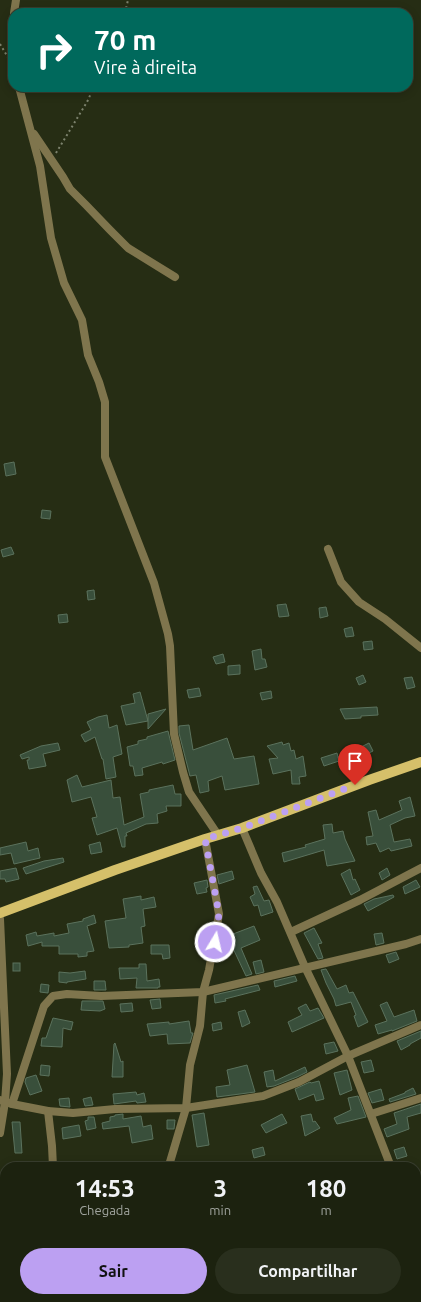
<!DOCTYPE html>
<html lang="pt">
<head>
<meta charset="utf-8">
<style>
  :root { --surface:#1c220f; --page:#292f1d; --text:#f1f3f6; --muted:#a0a49e; --line:#3a3f2f; --accent:#bca0f2 }
  body { margin:0; font-family:Ubuntu,sans-serif; background:var(--page); color:var(--text); height:100vh; display:flex; flex-direction:column; font-size:15px; white-space:nowrap }
  * { box-sizing:border-box; margin:0 }
  p { font-size:13px; color:var(--muted) }
  .icon { flex:none; width:22px; height:22px; fill:none; stroke:currentColor; stroke-width:2; stroke-linecap:round; stroke-linejoin:round }
  .map { position:relative; flex:1; overflow:hidden }
  .sheet { position:absolute; left:0px; top:1162px; width:421px; height:140px; display:flex; flex-direction:column; background:var(--surface); border-radius:16px 16px 0 0; box-shadow:0 2px 10px #0003,0 0 0 1px var(--line) }
  .sheet>* { flex:none }
  .hud { position:absolute; left:8px; top:8px; width:405px; height:84px; border-radius:16px; box-shadow:0 2px 10px #0003,0 0 0 1px var(--line); background:#00695c; color:#fff; overflow:hidden }
  .pin { position:absolute; display:grid; place-items:center; width:34px; height:34px; color:#fff; margin:-41px -17px; border-radius:50% 50% 50% 0; rotate:-45deg; box-shadow:0 0 4px #0007 }
  .pin .icon { rotate:45deg }
  .me { position:absolute; width:44px; margin:-22px; rotate:9deg; stroke-linejoin:round; filter:drop-shadow(0 0 3px #0008) }
  .turn { display:flex; align-items:center; gap:14px; height:84px; padding:0 20px; font-size:18px }
  .turn .icon { width:52px; height:52px; stroke-width:2.5 }
  .turn b { display:block; font-size:28px; line-height:34px }
  .eta { display:flex; justify-content:space-evenly; align-items:center; height:68px; text-align:center }
  .eta b { font-size:24px; font-weight:600; line-height:28px }
  .primary-button { display:flex; gap:8px; margin-top:auto; padding:8px 20px }
  .primary-button a { flex:1; height:46px; border-radius:24px; background:var(--accent); color:#111; font-size:16px; font-weight:600; line-height:46px; text-align:center }
  .primary-button a+a { background:var(--page); color:var(--text) }
  .map>svg:first-child { display:block }
  .building { fill:#394f3b; stroke:#5b725d }
  .lines { fill:none; stroke-linecap:round; stroke-linejoin:round }
  .path { stroke:#7d836e; stroke-width:2; stroke-dasharray:2 3; stroke-linecap:butt }
  .street { stroke:#7f754d; stroke-width:8 }
  .primary { stroke:#d5c06a; stroke-width:10 }
  .route { stroke:#bca0f2; stroke-width:7; stroke-dasharray:0 12.6 }
</style>
</head>
<body>
<div class="map">
<svg width="421" height="1302" viewBox="0 0 421 1302">
  <rect width="100%" height="100%" fill="#262d14"/>
  <!-- building -->
  <g class="building">
    <polygon points="14,462 16,474 6,476 4,464"/>
    <polygon points="42,510 51,511 50,519 41,518"/>
    <polygon points="11,547 14,554 3,557 1,550"/>
    <polygon points="94,590 95,599 88,600 87,591"/>
    <polygon points="286,604 289,616 279,617 277,605"/>
    <polygon points="326,607 328,616 320,618 319,608"/>
    <polygon points="67,614 68,622 59,623 58,615"/>
    <polygon points="352,627 354,636 346,637 344,629"/>
    <polygon points="372,641 373,649 364,650 363,642"/>
    <polygon points="261,649 262,659 265,659 267,667 255,670 252,651"/>
    <polygon points="223,654 225,662 216,664 213,657"/>
    <polygon points="240,665 240,674 228,675 228,666"/>
    <polygon points="363,675 366,682 359,685 356,678"/>
    <polygon points="412,677 415,687 407,689 404,678"/>
    <polygon points="199,688 201,696 189,698 187,690"/>
    <polygon points="271,691 272,698 262,700 260,693"/>
    <polygon points="140,692 148,721 126,725 121,706 135,703 133,694"/>
    <polygon points="377,707 378,715 361,716 361,718 345,719 340,709"/>
    <polygon points="166,709 148,729 148,714"/>
    <polygon points="107,715 109,728 117,725 122,754 113,757 116,777 106,779 103,759 102,759 95,737 85,742 81,735 91,730 87,722 98,717"/>
    <polygon points="189,725 193,750 227,738 234,759 254,756 259,784 225,790 222,776 208,781 209,791 200,793 196,775 190,776 179,733 179,726"/>
    <polygon points="168,731 175,760 163,764 162,762 142,768 143,775 135,776 133,766 130,766 127,747 138,744 138,741 147,739 147,737"/>
    <polygon points="282,742 283,745 289,743 291,751 294,750 296,759 303,756 306,776 299,777 300,784 292,784 291,770 273,774 269,759 278,758 267,746"/>
    <polygon points="58,743 60,750 43,754 46,766 29,769 27,760 29,760 29,757 22,759 20,755 41,746"/>
    <polygon points="369,743 373,751 363,756 359,748"/>
    <polygon points="337,753 339,761 324,766 321,758"/>
    <polygon points="347,753 350,762 341,765 338,757"/>
    <polygon points="77,775 82,787 111,780 113,798 120,797 124,825 144,817 140,794 149,792 149,790 173,785 175,794 181,794 181,806 166,806 167,811 157,814 158,823 146,824 126,833 127,836 125,836 125,847 122,847 117,828 97,835 92,818 97,817 91,797 72,802 67,780"/>
    <polygon points="410,797 415,816 405,818 390,825 394,842 410,839 412,846 391,851 389,848 380,852 376,843 367,845 366,837 373,836 368,812 376,810 379,820 402,810 399,801"/>
    <polygon points="332,824 333,833 343,831 345,839 355,861 327,866 324,850 284,862 282,853 306,847 305,845 325,839 323,825"/>
    <polygon points="26,842 28,851 38,848 40,858 14,864 11,853 0,855 0,848"/>
    <polygon points="100,842 102,852 91,854 89,845"/>
    <polygon points="63,858 64,862 26,874 23,868 44,861"/>
    <polygon points="16,868 19,879 6,882 5,879 0,879 0,871"/>
    <polygon points="387,868 390,875 382,880 379,873"/>
    <polygon points="350,869 353,880 355,879 360,890 351,895 341,874"/>
    <polygon points="232,871 234,879 219,884 217,875"/>
    <polygon points="207,880 208,887 206,888 207,892 197,894 194,883"/>
    <polygon points="416,880 420,887 405,894 403,887"/>
    <polygon points="257,886 264,901 269,900 273,912 261,916 258,905 254,906 250,897 255,894 253,887"/>
    <polygon points="393,895 394,897 368,911 364,904 374,899"/>
    <polygon points="141,896 141,900 154,897 156,907 143,909 145,926 141,927 143,943 129,945 129,947 109,948 105,921 126,918 123,899"/>
    <polygon points="94,915 96,923 87,926 94,951 87,952 87,956 78,957 78,954 59,954 59,946 42,946 42,942 28,946 26,935 36,932 37,936 54,933 54,936 69,933 67,924 83,921 83,919"/>
    <polygon points="254,926 260,940 241,948 252,974 246,976 230,942 235,940 233,934"/>
    <polygon points="314,928 322,943 318,944 323,958 318,959 304,933"/>
    <polygon points="382,933 384,943 376,945 374,934"/>
    <polygon points="151,945 169,945 170,958 163,959 162,954 151,954"/>
    <polygon points="396,952 399,959 389,963 386,955"/>
    <polygon points="261,960 264,972 256,974 253,962"/>
    <rect x="13" y="963" width="7" height="8"/>
    <polygon points="139,964 146,964 147,981 159,979 160,987 158,987 158,988 136,988 137,978 120,979 119,968 139,968"/>
    <polygon points="326,969 337,989 346,985 349,993 353,992 368,1022 358,1027 354,1016 356,1015 351,1002 336,1006 334,999 326,983 321,970"/>
    <polygon points="85,971 86,979 67,982 67,983 59,982 59,972 70,973"/>
    <polygon points="295,976 297,981 275,987 274,981"/>
    <polygon points="94,981 105,981 106,990 94,990"/>
    <polygon points="41,984 49,985 48,993 40,992"/>
    <polygon points="258,985 260,990 225,999 226,1001 215,1003 214,995"/>
    <polygon points="160,999 161,1008 152,1009 150,1000"/>
    <polygon points="82,1001 103,1001 105,1009 100,1011 81,1010"/>
    <polygon points="387,1002 394,1017 414,1010 417,1021 392,1031 392,1030 378,1034 375,1025 387,1021 380,1005"/>
    <polygon points="132,1003 133,1011 121,1012 120,1004"/>
    <polygon points="306,1004 310,1011 318,1008 324,1018 292,1032 288,1022 302,1015 298,1008"/>
    <polygon points="245,1010 250,1023 242,1027 238,1012"/>
    <polygon points="53,1018 73,1022 71,1030 63,1028 62,1047 41,1046 42,1038 46,1038"/>
    <polygon points="189,1021 191,1033 193,1033 190,1043 168,1044 167,1034 150,1036 147,1024 169,1022 169,1024"/>
    <polygon points="221,1022 222,1029 213,1031 212,1024"/>
    <polygon points="421,1031 421,1038 410,1044 410,1045 401,1050 397,1041"/>
    <polygon points="334,1042 338,1051 326,1054 324,1044"/>
    <polygon points="115,1043 121,1062 123,1061 123,1077 112,1077 114,1044"/>
    <polygon points="371,1060 374,1071 364,1073 361,1062"/>
    <polygon points="41,1065 50,1066 49,1076 40,1075"/>
    <polygon points="247,1065 255,1092 217,1097 216,1087 230,1085 227,1070"/>
    <polygon points="305,1067 307,1072 297,1077 274,1086 267,1087 264,1072 273,1070 275,1081"/>
    <polygon points="347,1070 352,1090 340,1095 334,1073"/>
    <polygon points="36,1075 42,1091 30,1095 25,1082 26,1078"/>
    <polygon points="319,1081 324,1099 316,1101 314,1094 299,1100 295,1089 310,1082 311,1083"/>
    <polygon points="413,1088 416,1094 390,1102 389,1099 405,1093 405,1092"/>
    <polygon points="381,1089 384,1100 372,1103 368,1093"/>
    <polygon points="136,1092 137,1095 144,1093 146,1102 137,1103 136,1101 114,1104 113,1094"/>
    <polygon points="358,1096 366,1117 337,1124 334,1118 351,1110 348,1098"/>
    <polygon points="91,1097 93,1105 85,1106 83,1099"/>
    <polygon points="69,1098 70,1107 60,1106 59,1099"/>
    <polygon points="421,1104 421,1113 407,1117 409,1129 387,1137 384,1129 397,1124 394,1113"/>
    <polygon points="204,1113 209,1145 197,1147 192,1115"/>
    <polygon points="123,1114 123,1119 141,1116 143,1127 151,1125 153,1139 132,1143 129,1126 103,1129 102,1123 110,1121 110,1117 115,1116 115,1115"/>
    <polygon points="282,1114 287,1123 280,1126 266,1133 261,1125"/>
    <polygon points="311,1114 313,1122 315,1121 320,1128 305,1136 301,1116"/>
    <polygon points="88,1117 94,1117 96,1128 87,1130 85,1121 88,1120"/>
    <polygon points="167,1120 175,1120 174,1129 167,1129"/>
    <polygon points="12,1122 20,1122 22,1153 15,1153"/>
    <polygon points="79,1125 81,1136 63,1139 62,1128"/>
    <polygon points="263,1147 265,1155 254,1158 252,1150"/>
    <polygon points="404,1147 407,1156 397,1159 394,1150"/>
  </g>
  <g class="lines">
    <!-- path -->
    <g class="path">
      <polyline points="125,13 128,0"/>
      <polyline points="0,44 13,66"/>
      <polyline points="56,153 87,102 94,87"/>
    </g>
    <!-- street -->
    <g class="street">
      <polyline points="14,13 16,0"/>
      <polyline points="19,87 40,166 51,238 64,283 82,320 88,355 99,382 105,402 105,457 154,583 168,634 170,646 174,734 183,772 189,792 218,835"/>
      <polyline points="34,134 63,177 70,189 86,205 110,230 128,248 175,277"/>
      <polyline points="328,549 341,582 359,602 385,619 421,648"/>
      <polyline points="242,828 261,873 277,902 305,967 348,1056 391,1167"/>
      <polyline points="0,919 7,1074 5,1102 0,1133"/>
      <polyline points="291,932 360,900 421,868"/>
      <polyline points="0,1100 12,1104 48,1111 73,1113 115,1109 186,1108 263,1096 299,1082 348,1056 421,1025"/>
      <polyline points="12,1104 44,1006 53,996 67,994 101,996 203,992 406,944 421,939"/>
      <polyline points="48,1111 52,1146 53,1167"/>
      <polyline points="371,1114 421,1098"/>
      <polyline points="167,1167 170,1162 186,1108 190,1065 200,1026 203,992 209,970 219,914 205,839"/>
      <polyline points="0,1184 5,1184"/>
      <polyline points="416,1222 421,1228"/>
      <polyline points="0,1248 5,1248"/>
      <polyline points="51,1302 53,1297"/>
    </g>
    <!-- primary -->
    <polyline class="primary" points="0,913 115,870 205,839 242,828 369,780 421,762"/>
  </g>
  <g class="lines">
    <!-- route -->
    <polyline class="route" points="215,942 219,914 205,839 242,828 355,785"/>
  </g>
</svg>
<div class="pin" style="left:355px;top:785px;background:#d93025"><svg class="icon" aria-label="arrive" viewBox="0 0 24 24"><path d="M6 21V4h12l-3 4 3 4H6"/></svg></div>
<svg class="me" style="left:215px;top:942px" viewBox="-20 -20 40 40"><circle r="17" fill="#bca0f2" stroke="#fff" stroke-width="3"/><path d="M0-11L8 9 0 5-8 9z" fill="#fff"/></svg>
<div class="hud">
<div class="turn"><svg class="icon" aria-label="right" viewBox="0 0 24 24"><path d="M7 20v-9h11M14 6l5 5-5 5"/></svg><div><b>70 m</b>Vire à direita</div></div>
</div>
<section class="sheet">
<div class="eta">
<div><b>14:53</b><p>Chegada</p></div>
<div><b>3</b><p>min</p></div>
<div><b>180</b><p>m</p></div>
</div>
<div class="primary-button"><a>Sair</a><a>Compartilhar</a></div>
</section>
</div>
</body>
</html>
